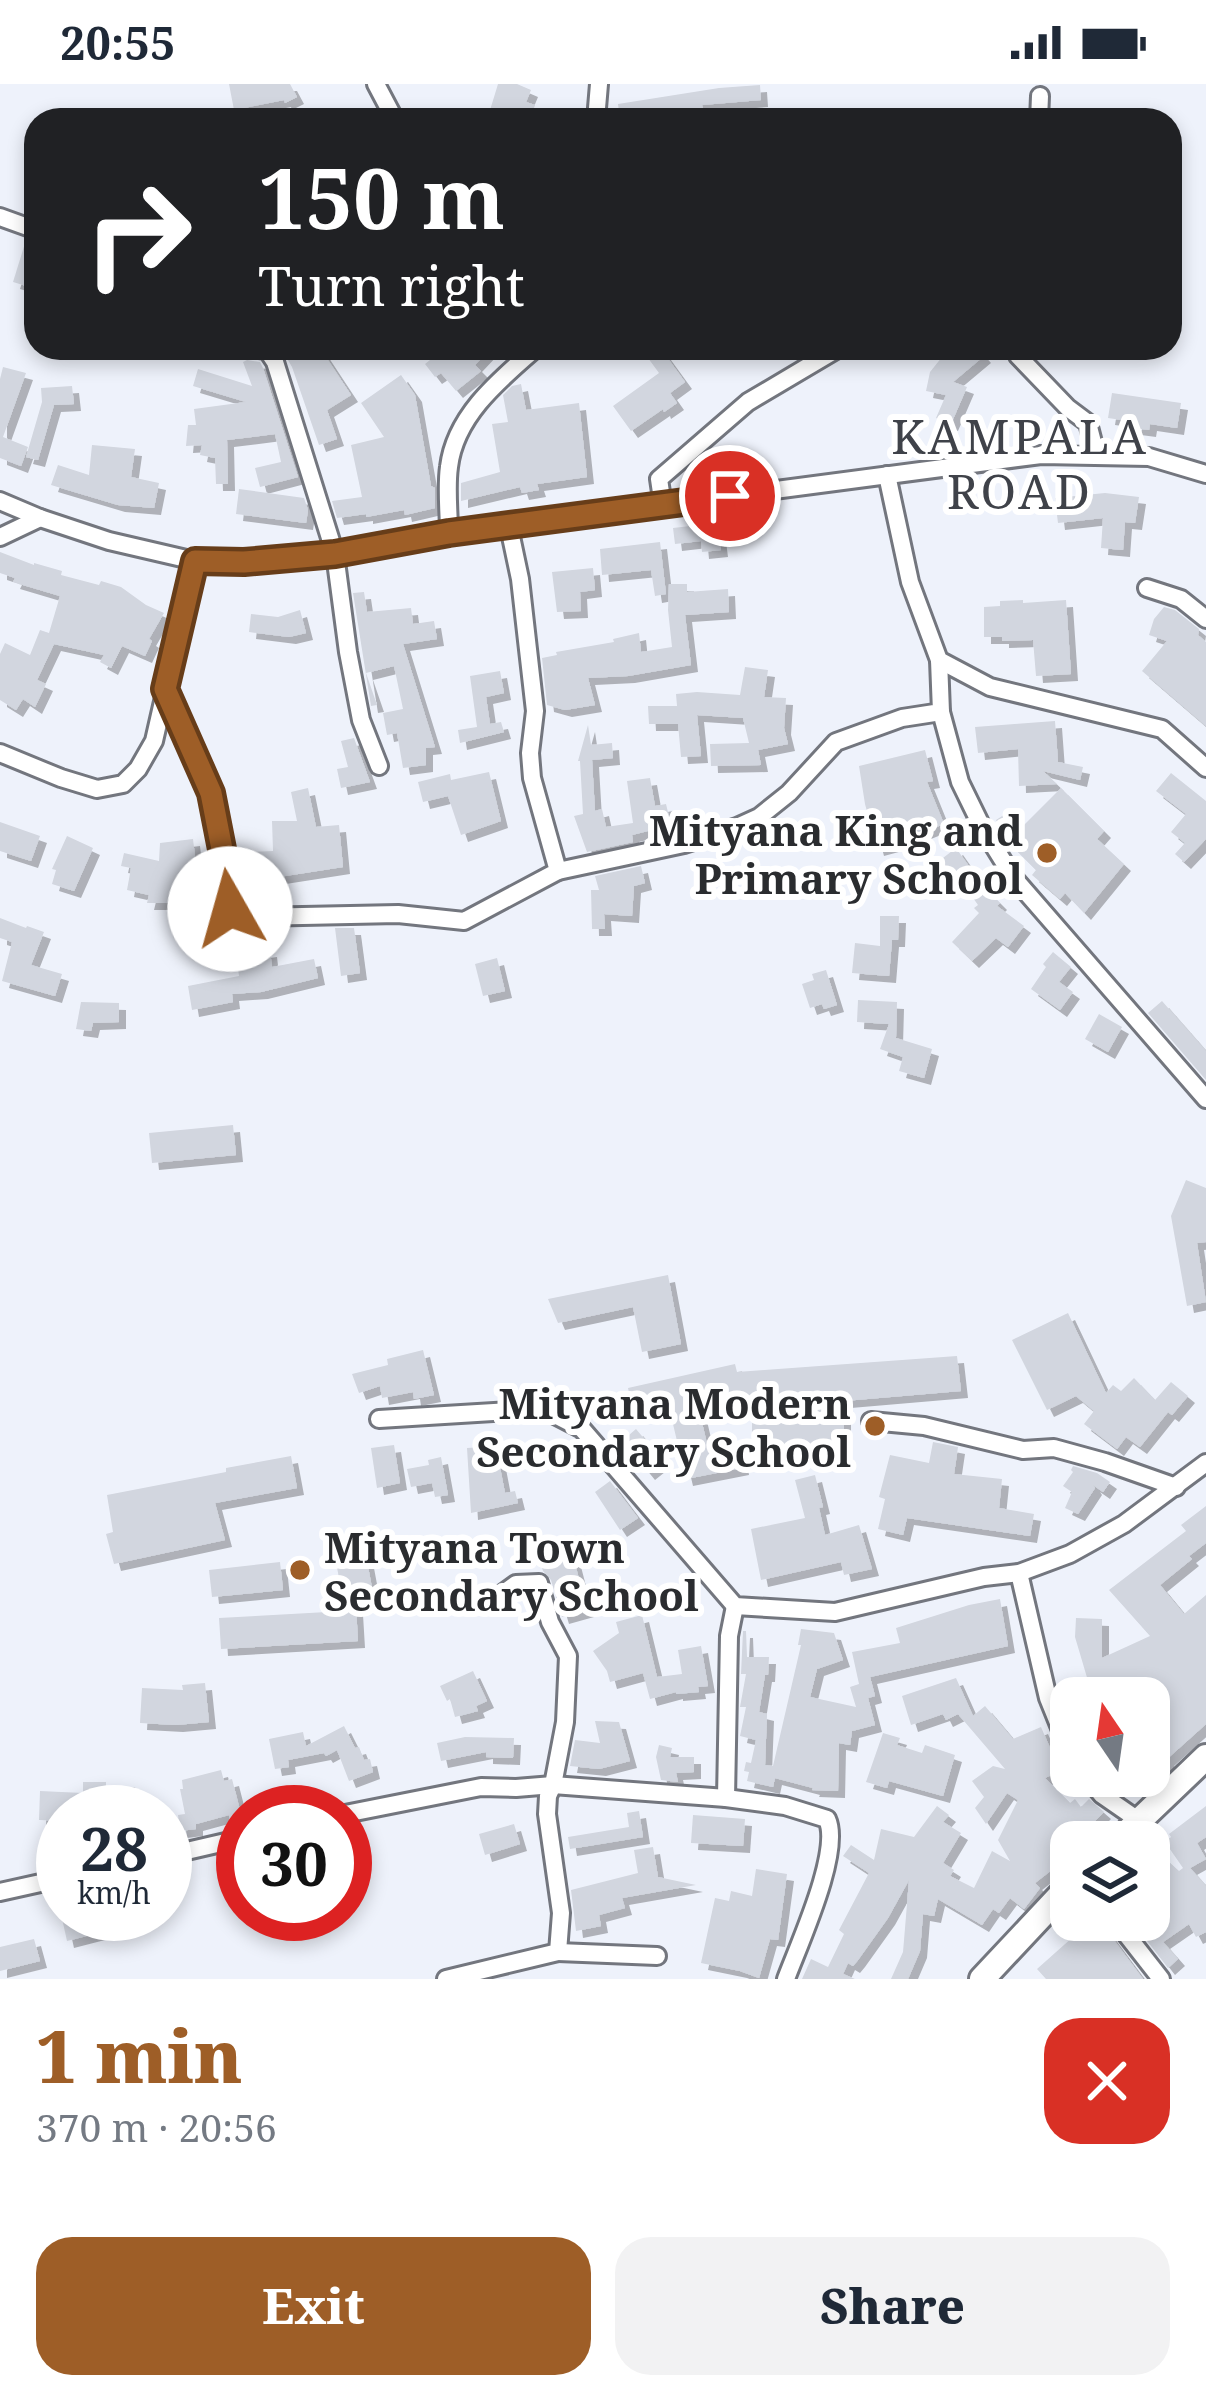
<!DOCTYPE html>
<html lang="en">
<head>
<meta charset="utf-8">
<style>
  :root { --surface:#fff; --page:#f2f2f3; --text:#1f2937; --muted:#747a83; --accent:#9e5e27 }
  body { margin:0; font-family:"Noto Serif",serif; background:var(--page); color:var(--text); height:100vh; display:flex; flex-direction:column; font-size:45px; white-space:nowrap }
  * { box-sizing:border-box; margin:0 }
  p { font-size:39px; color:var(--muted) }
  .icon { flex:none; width:66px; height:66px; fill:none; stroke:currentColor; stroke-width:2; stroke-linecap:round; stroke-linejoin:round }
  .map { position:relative; height:1895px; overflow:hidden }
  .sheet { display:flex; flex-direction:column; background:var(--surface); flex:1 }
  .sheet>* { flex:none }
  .top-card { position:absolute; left:24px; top:24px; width:1158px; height:252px; border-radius:36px; box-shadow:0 6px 18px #0003; background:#202124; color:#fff; overflow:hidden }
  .needle { width:78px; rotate:347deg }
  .tools { position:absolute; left:1050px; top:1593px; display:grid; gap:24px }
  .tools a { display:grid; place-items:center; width:120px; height:120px; border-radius:24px; background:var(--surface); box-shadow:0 6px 18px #0003; font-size:60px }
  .speed { position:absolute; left:36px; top:1701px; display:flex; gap:24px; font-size:60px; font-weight:700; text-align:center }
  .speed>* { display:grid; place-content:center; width:156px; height:156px; border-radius:50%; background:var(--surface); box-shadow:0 6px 18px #0003; line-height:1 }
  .speed small { font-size:30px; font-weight:400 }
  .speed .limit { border:18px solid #d22; background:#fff; color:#111 }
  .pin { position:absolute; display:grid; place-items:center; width:102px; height:102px; color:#fff; margin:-51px; border:6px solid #fff; border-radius:50%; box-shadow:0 3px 12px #0007 }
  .me { position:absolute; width:132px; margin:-66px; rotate:353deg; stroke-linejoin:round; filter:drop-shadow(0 0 9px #0008) }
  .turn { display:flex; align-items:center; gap:42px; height:252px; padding:0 36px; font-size:54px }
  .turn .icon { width:156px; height:156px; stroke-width:2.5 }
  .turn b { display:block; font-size:84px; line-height:102px }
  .round { display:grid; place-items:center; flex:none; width:126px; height:126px; border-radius:36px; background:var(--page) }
  .head { display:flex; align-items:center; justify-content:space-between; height:204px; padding:0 36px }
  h1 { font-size:72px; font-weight:800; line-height:90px; color:var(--accent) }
  .primary-button { display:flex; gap:24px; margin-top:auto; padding:24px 36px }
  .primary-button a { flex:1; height:138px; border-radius:36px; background:var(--accent); color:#fff; font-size:48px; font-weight:800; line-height:138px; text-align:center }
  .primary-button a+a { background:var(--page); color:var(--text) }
  .status { display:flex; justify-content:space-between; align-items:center; height:84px; padding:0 60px; background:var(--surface); direction:ltr }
  .status svg { height:33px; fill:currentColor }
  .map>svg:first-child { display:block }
  .building { fill:#d2d6df; filter:url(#shadow) }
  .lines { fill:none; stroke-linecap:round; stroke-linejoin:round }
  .minor-casing { stroke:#73767e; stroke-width:22 }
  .secondary-casing { stroke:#73767e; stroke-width:30 }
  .minor { stroke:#fff; stroke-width:16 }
  .secondary { stroke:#fff; stroke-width:24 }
  .route-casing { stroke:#673d19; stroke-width:30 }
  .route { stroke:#9e5e27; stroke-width:21 }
  .poi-dot { fill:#9e5e27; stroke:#fff; stroke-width:4.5 }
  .labels { text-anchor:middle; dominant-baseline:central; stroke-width:12; stroke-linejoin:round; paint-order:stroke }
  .poi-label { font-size:42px; font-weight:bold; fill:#2a2c2f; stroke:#fff; text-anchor:end }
  .quarter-label { font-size:48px; letter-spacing:3px; fill:#3f4249; stroke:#fff }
</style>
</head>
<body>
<div class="status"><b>20:55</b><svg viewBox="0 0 49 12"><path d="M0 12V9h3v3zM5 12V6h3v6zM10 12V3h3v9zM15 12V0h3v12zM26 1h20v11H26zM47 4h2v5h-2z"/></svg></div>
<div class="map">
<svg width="1206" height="1895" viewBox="0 0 1206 1895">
  <defs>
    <filter id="shadow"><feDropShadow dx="7" dy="7" stdDeviation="0" flood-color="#0004"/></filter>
  </defs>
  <rect width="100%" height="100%" fill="#eef2fb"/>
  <!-- building -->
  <g class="building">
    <polygon points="229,0 290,0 297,13 285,19 284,16 234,26"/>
    <polygon points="498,0 517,0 531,6 526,18 535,21 530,36 487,36"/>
    <polygon points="760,1 761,16 702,21 703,25 620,36 618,20 719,4"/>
    <polygon points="26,156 36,159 36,205 13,198"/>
    <polygon points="281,264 320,264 351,311 327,326 337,355 319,361 292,283"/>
    <polygon points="445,264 453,264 460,272 467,264 491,264 475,281 481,287 456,307 441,289 435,293 425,280"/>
    <polygon points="969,264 977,264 984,272 953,298 967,303 951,340 936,334 946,311 926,307 930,288 946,268 955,275"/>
    <polygon points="661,265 685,298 670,309 677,319 664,328 663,325 631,347 613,322 659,289 648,274"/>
    <polygon points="247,276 260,278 263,284 298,393 260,403 255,384 281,378 275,350 227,356 228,400 216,400 215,374 200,371 202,361 186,362 188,341 196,341 194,325 246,318 193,302 198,285 252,302 243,278"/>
    <polygon points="3,283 26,289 3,353 28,363 21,382 0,374 0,295"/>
    <polygon points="401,291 415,311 431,402 435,404 435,424 405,431 404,426 366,433 366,430 337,434 332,417 362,413 351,361 384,353 361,319"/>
    <polygon points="521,300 526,326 579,319 587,393 537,400 539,406 522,409 520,403 461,417 461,399 500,388 492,340 508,338 503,311 512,302"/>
    <polygon points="72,302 74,320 54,321 38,376 26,373 42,318 41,304"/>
    <polygon points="1112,309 1181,319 1177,344 1150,340 1149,346 1134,344 1135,338 1108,334"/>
    <polygon points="92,361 135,365 131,393 159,399 154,424 118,421 51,401 58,381 89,391"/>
    <polygon points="239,405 304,414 308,426 306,439 236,430"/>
    <polygon points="1105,409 1139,413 1135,439 1125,438 1123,466 1101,464 1103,434 1058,439 1055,414"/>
    <polygon points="717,435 721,466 702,468 701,457 675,460 673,444 699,441 698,437"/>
    <polygon points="660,458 666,510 655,512 651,486 602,491 600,465"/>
    <polygon points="0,468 34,481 34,479 62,487 61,491 99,501 101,497 121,503 146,521 164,529 149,555 152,557 145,572 122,562 111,584 100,578 104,571 54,560 37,596 46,600 35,623 23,615 16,626 0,616 0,570 5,559 30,571 40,546 49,549 60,512 13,498 15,494 0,489"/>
    <polygon points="593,484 595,506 580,508 581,527 557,528 552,488"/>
    <polygon points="669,500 687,500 687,508 728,505 729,528 685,531 691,581 628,592 588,594 595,621 565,626 547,621 542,574 557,571 556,568 614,558 613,555 639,549 641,568 672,563 668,526"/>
    <polygon points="364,508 367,528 411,524 413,540 434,537 437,555 403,560 435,663 426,664 426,681 403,684 397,649 387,651 383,629 403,625 394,582 366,589 377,621 371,622 353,509"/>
    <polygon points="1023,516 1023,519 1066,516 1071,590 1036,592 1033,556 1002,557 1002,553 984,553 984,523 1000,522 1000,517"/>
    <polygon points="1164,523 1175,526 1199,545 1198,551 1206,558 1206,642 1142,587 1167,557 1149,551 1154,535"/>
    <polygon points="300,526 306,549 289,553 249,548 251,530 278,533"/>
    <polygon points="745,583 768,586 764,613 786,614 784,644 788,660 758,666 761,681 711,682 710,660 749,659 743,634 697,631 701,672 681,673 678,640 649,640 648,622 677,622 676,610 697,608 740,611"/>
    <polygon points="500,587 504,609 486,613 490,640 501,638 504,648 460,659 458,646 477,643 470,592"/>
    <polygon points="1055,637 1058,678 1083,683 1080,696 1043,687 1057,700 1019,702 1018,665 978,669 975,643"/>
    <polygon points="588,641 591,661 612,659 613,674 592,676 595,727 602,725 606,743 633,739 627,697 650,694 655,722 666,720 671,741 632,751 633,758 587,768 574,732 583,730 580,677 578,677"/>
    <polygon points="354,654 370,698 341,704 337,685 348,683 341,657"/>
    <polygon points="925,666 933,697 927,698 944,740 924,748 925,752 877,765 865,720 859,682"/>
    <polygon points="489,688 501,737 461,751 448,712 423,718 418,698 450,690 451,696"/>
    <polygon points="1171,689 1206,717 1206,755 1184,778 1175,770 1185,759 1171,748 1186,730 1156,707"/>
    <polygon points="308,704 316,743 339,741 343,783 266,795 267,820 253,819 250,768 273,767 272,737 297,737 291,708"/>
    <polygon points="1061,704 1104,747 1097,755 1124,780 1084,829 1065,809 1060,815 1032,791 1036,786 1011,761 996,736 1010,727 1021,744"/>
    <polygon points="0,738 40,752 31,777 0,767"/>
    <polygon points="67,752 93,764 74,807 52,800 56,786 52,785"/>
    <polygon points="193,755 195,772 181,804 215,804 215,819 147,819 149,811 127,806 131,784 121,782 124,769 159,777 160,759"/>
    <polygon points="956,764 983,802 1000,819 997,822 1024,842 1008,863 996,854 972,877 952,858 979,829 974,824 978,821 954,787 949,791 939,777"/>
    <polygon points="641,782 645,799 634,802 632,832 604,830 605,845 592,845 591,806 599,806 595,792"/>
    <polygon points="880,832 899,832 898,856 892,856 889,892 852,889 855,859 880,862"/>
    <polygon points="0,834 26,844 27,842 44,848 31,881 62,890 55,912 2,897 12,858 0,854"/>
    <polygon points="335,844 354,844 360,889 341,892"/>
    <polygon points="270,866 272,883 314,875 318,894 261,908 232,910 233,918 192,926 188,902 239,892 238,884 251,882 249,869"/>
    <polygon points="1053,868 1071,883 1059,898 1073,908 1060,926 1031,905 1046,883 1043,880"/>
    <polygon points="497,874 505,907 483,912 475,880"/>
    <polygon points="826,886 837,921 824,925 822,920 810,924 802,900 814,896 812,890"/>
    <polygon points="858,916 897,918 896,954 932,965 924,994 899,987 903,973 880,965 889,940 857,938"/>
    <polygon points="1162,917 1206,967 1206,996 1148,929"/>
    <polygon points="81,918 119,919 119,938 93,939 91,947 76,945"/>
    <polygon points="1099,930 1122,943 1108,968 1085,955"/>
    <polygon points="233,1041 236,1071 152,1079 149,1049"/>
    <polygon points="1186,1096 1206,1104 1206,1158 1197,1159 1206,1218 1187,1222 1171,1132"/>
    <polygon points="668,1191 681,1260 642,1268 633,1223 558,1239 548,1215"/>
    <polygon points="1068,1229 1106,1309 1113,1301 1121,1307 1134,1294 1155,1316 1171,1298 1188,1312 1172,1331 1168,1328 1140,1363 1126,1353 1117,1365 1084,1340 1094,1327 1076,1312 1047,1326 1012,1256"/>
    <polygon points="423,1266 434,1311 414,1315 413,1308 382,1314 380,1302 359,1309 352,1290 388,1281 387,1275"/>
    <polygon points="957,1272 961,1307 844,1317 844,1372 752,1373 752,1318 700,1330 711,1377 740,1371 742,1384 686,1395 668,1319 672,1315 632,1323 628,1304 735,1280 737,1288"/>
    <polygon points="636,1345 663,1377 648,1389 639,1378 644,1375 638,1376 622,1357"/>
    <polygon points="933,1358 958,1363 954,1390 1002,1395 999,1424 1034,1430 1030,1452 907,1434 903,1451 878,1445 885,1415 879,1413 890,1371 929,1379"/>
    <polygon points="394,1361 400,1399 377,1404 371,1364"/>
    <polygon points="482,1363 483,1370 497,1368 505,1409 515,1407 518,1419 471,1429 467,1364"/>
    <polygon points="291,1372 297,1404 215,1419 225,1456 114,1480 106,1450 113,1448 107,1411 226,1388 226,1384"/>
    <polygon points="441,1373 448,1411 435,1413 432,1399 411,1403 407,1385 429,1381 428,1376"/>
    <polygon points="1073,1382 1097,1389 1110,1398 1103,1408 1093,1401 1095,1404 1078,1430 1065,1424 1072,1408 1063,1402 1073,1388 1071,1386"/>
    <polygon points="815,1391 823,1423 819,1424 825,1451 859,1441 872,1485 844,1491 841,1478 761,1496 751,1445 805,1434 795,1396"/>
    <polygon points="610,1397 638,1434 620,1446 595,1408"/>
    <polygon points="1206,1422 1206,1459 1189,1472 1192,1475 1160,1501 1184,1530 1206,1511 1206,1640 1167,1675 1169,1678 1149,1691 1149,1614 1115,1614 1108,1602 1091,1607 1075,1553 1076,1534 1102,1535 1102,1574 1150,1552 1109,1506 1186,1447 1181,1441"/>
    <polygon points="364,1461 372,1504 355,1507 358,1557 221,1565 219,1534 345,1527 334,1467"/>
    <polygon points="572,1468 587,1526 562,1533 551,1496 543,1487 540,1477"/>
    <polygon points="280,1478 283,1506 212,1513 209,1486"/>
    <polygon points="1000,1515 1008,1562 870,1593 875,1612 868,1614 875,1641 852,1647 850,1661 839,1659 838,1707 812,1706 813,1704 775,1694 773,1703 747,1697 749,1688 744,1687 746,1678 751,1679 756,1656 740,1652 746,1623 740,1623 746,1590 741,1590 743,1547 746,1547 747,1573 769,1573 768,1591 765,1591 759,1628 767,1630 765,1681 773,1682 801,1561 798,1561 801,1545 834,1549 843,1576 817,1585 810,1613 856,1623 850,1603 859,1600 852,1568 900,1559 896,1544 969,1521"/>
    <polygon points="642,1531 657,1593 682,1590 678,1566 701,1562 708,1602 698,1603 699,1608 676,1610 676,1608 650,1615 643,1589 610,1598 607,1587 593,1567 619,1549 616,1538"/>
    <polygon points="473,1587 487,1617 476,1622 478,1627 455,1633 450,1615 447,1617 440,1602"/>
    <polygon points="956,1594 973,1632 985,1622 1013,1655 1041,1643 1060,1687 1045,1694 1070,1719 1075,1715 1081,1723 1089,1715 1104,1728 1093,1739 1099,1747 1085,1758 1071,1758 1071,1771 1035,1799 1040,1804 1024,1825 1010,1814 999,1829 993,1825 982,1841 938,1815 934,1832 923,1830 920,1867 908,1895 891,1895 903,1868 909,1796 888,1834 858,1876 853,1882 848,1879 843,1890 855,1895 802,1895 811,1875 828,1883 844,1850 839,1846 869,1789 843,1772 851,1761 874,1776 881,1745 914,1753 937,1722 949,1731 943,1738 961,1749 943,1779 954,1786 950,1792 974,1804 992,1767 1010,1777 998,1756 1018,1716 1007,1709 986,1740 975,1724 984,1713 972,1697 993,1682 1005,1685 958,1630 946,1636 943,1630 911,1641 902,1612"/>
    <polygon points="205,1599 209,1638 176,1641 140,1639 142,1604 183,1606 182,1601"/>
    <polygon points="595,1637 619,1638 630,1677 599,1685 570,1682 575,1656 600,1659"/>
    <polygon points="344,1642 355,1664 359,1663 364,1676 370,1675 373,1688 349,1697 337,1666 326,1672 324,1669 288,1676 289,1683 275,1685 269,1655 303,1648 306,1662"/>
    <polygon points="883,1649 900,1654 897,1661 922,1669 925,1661 955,1671 943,1712 889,1697 887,1704 866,1698"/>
    <polygon points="465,1653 514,1654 513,1674 486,1673 486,1668 441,1677 437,1659"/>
    <polygon points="659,1661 672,1664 670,1673 694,1673 694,1688 676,1689 678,1698 661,1696 656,1673"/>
    <polygon points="221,1686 224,1697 232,1695 242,1734 230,1737 229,1731 196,1740 196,1745 180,1747 178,1731 185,1730 180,1705 183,1705 182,1696"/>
    <polygon points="83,1698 106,1698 106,1709 135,1703 140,1728 63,1728 63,1737 39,1736 40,1707 83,1709"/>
    <polygon points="1206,1722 1206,1753 1197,1759 1206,1775 1190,1784 1206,1802 1206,1848 1196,1853 1189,1840 1163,1858 1178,1875 1168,1884 1131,1836 1149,1836 1149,1772 1156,1766 1179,1787 1183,1784 1165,1758 1171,1753 1169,1750"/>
    <polygon points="639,1727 643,1753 570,1765 568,1753 629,1743 627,1729"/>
    <polygon points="693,1731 745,1735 743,1762 691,1759"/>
    <polygon points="514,1740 520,1760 485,1771 479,1750"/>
    <polygon points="653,1763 658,1793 696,1801 622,1814 625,1824 599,1831 601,1842 576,1847 571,1806 638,1789 634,1766"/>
    <polygon points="756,1785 787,1790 778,1856 770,1855 759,1894 740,1887 701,1879 715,1814 729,1817 731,1807 752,1812"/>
    <polygon points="61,1830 93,1830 98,1849 67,1857"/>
    <polygon points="1092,1836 1102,1836 1105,1844 1143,1895 1046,1895 1037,1885"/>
    <polygon points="34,1855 40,1877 0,1887 0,1863"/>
  </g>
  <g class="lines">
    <defs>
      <g id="minor">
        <polyline points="376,0 395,36"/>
        <polyline points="596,36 599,0"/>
        <polyline points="1039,36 1040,12"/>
        <polyline points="0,133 36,146"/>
        <polyline points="250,264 267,266 275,278 335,470 348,568 361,636 379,682"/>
        <polyline points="1015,264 1018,272 1068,324 1088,339 1096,370"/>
        <polyline points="887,391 910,498 939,576 990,603 1162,645 1206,684"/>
        <polyline points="0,417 40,434 109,457 195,477 245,478 335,470 449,449 1041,371 1149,373 1206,390"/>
        <polyline points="663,422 659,395 748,318 839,264"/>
        <path d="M449 449C449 428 446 404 449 383 455 332 499 296 536 264"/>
        <polyline points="0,453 40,434"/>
        <polyline points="1147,504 1181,515 1206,535"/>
        <polyline points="165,605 211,709 230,806 229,825 255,833 398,830 464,837 558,787 532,694 530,669 535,627 520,495 509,443"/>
        <polyline points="941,628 960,698 982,743 1013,793 1206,1015"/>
        <polyline points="0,669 61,694 97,705 123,700 138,685 154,657 195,477"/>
        <polyline points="558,787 684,760 737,743 759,733 789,709 836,658 902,634 941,628 939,576"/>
        <polyline points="379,1335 511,1327 553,1330 582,1345 735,1522 835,1528 984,1493 1019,1489 1070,1470 1124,1440 1206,1379"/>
        <polyline points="871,1337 924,1342 1023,1366 1054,1364 1105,1378 1176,1403"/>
        <polyline points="1019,1489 1048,1614 1071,1671"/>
        <polyline points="1086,1692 1102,1711 1141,1738"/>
        <polyline points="726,1714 729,1552 735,1522"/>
        <path d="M345 1730 481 1703 516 1704 553 1701 726 1714 785 1722 827 1735C842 1767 799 1860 786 1895"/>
        <polyline points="165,1772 243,1754"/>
        <polyline points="0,1808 63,1794"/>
        <polyline points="1115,1836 1161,1895"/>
        <polyline points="558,1868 657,1872"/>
        <polyline points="446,1895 558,1868 561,1829 547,1730 548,1712 553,1701 565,1638 568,1572 550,1538 539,1499 516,1500 494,1516"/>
      </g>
      <g id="secondary">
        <polyline points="1117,1758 1206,1673"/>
        <polyline points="982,1895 1071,1800"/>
      </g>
    </defs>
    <!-- minor casing -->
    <use href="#minor" class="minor-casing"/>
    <!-- secondary casing -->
    <use href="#secondary" class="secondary-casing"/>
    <!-- minor -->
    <use href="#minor" class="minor"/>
    <!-- secondary -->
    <use href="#secondary" class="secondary"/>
  </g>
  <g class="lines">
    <defs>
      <polyline id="route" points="230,825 230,806 211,709 165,605 195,477 244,478 335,470 449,449 730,412"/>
    </defs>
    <!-- route casing -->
    <use href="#route" class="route-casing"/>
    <!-- route -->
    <use href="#route" class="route"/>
  </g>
  <!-- markers -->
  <g class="poi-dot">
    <circle cx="1047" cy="769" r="12"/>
    <circle cx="875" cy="1342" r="12"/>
    <circle cx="300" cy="1486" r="12"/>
  </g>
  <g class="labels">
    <!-- poi labels -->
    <g class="poi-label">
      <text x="1023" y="745">Mityana King and<tspan x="1023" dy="48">Primary School</tspan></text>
      <text x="851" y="1318">Mityana Modern<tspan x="851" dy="48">Secondary School</tspan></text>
      <text x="324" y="1462" text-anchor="start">Mityana Town<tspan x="324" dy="48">Secondary School</tspan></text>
    </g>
    <!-- quarter labels -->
    <g class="quarter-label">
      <text x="1020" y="351">KAMPALA<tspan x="1020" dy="55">ROAD</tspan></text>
    </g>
  </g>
</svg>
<div class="tools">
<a><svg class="needle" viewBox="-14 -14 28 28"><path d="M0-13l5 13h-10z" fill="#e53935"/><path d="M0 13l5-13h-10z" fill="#747a83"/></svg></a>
<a><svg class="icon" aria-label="layers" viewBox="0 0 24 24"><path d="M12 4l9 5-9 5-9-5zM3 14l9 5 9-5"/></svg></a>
</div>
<div class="speed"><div>28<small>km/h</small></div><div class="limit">30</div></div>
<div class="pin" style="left:730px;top:412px;background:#d93025"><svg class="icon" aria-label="arrive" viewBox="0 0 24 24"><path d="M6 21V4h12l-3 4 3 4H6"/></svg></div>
<svg class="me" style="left:230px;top:825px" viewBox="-20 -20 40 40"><circle r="19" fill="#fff"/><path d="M0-13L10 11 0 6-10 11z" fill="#9e5e27"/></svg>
<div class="top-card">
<div class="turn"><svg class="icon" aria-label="right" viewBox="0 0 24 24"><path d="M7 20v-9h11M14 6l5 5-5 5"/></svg><div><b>150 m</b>Turn right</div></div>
</div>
</div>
<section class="sheet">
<div class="head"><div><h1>1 min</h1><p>370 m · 20:56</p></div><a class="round" style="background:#d93025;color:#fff"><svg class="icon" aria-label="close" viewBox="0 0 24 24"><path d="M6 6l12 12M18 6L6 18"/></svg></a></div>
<div class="primary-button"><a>Exit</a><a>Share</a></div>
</section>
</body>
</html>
